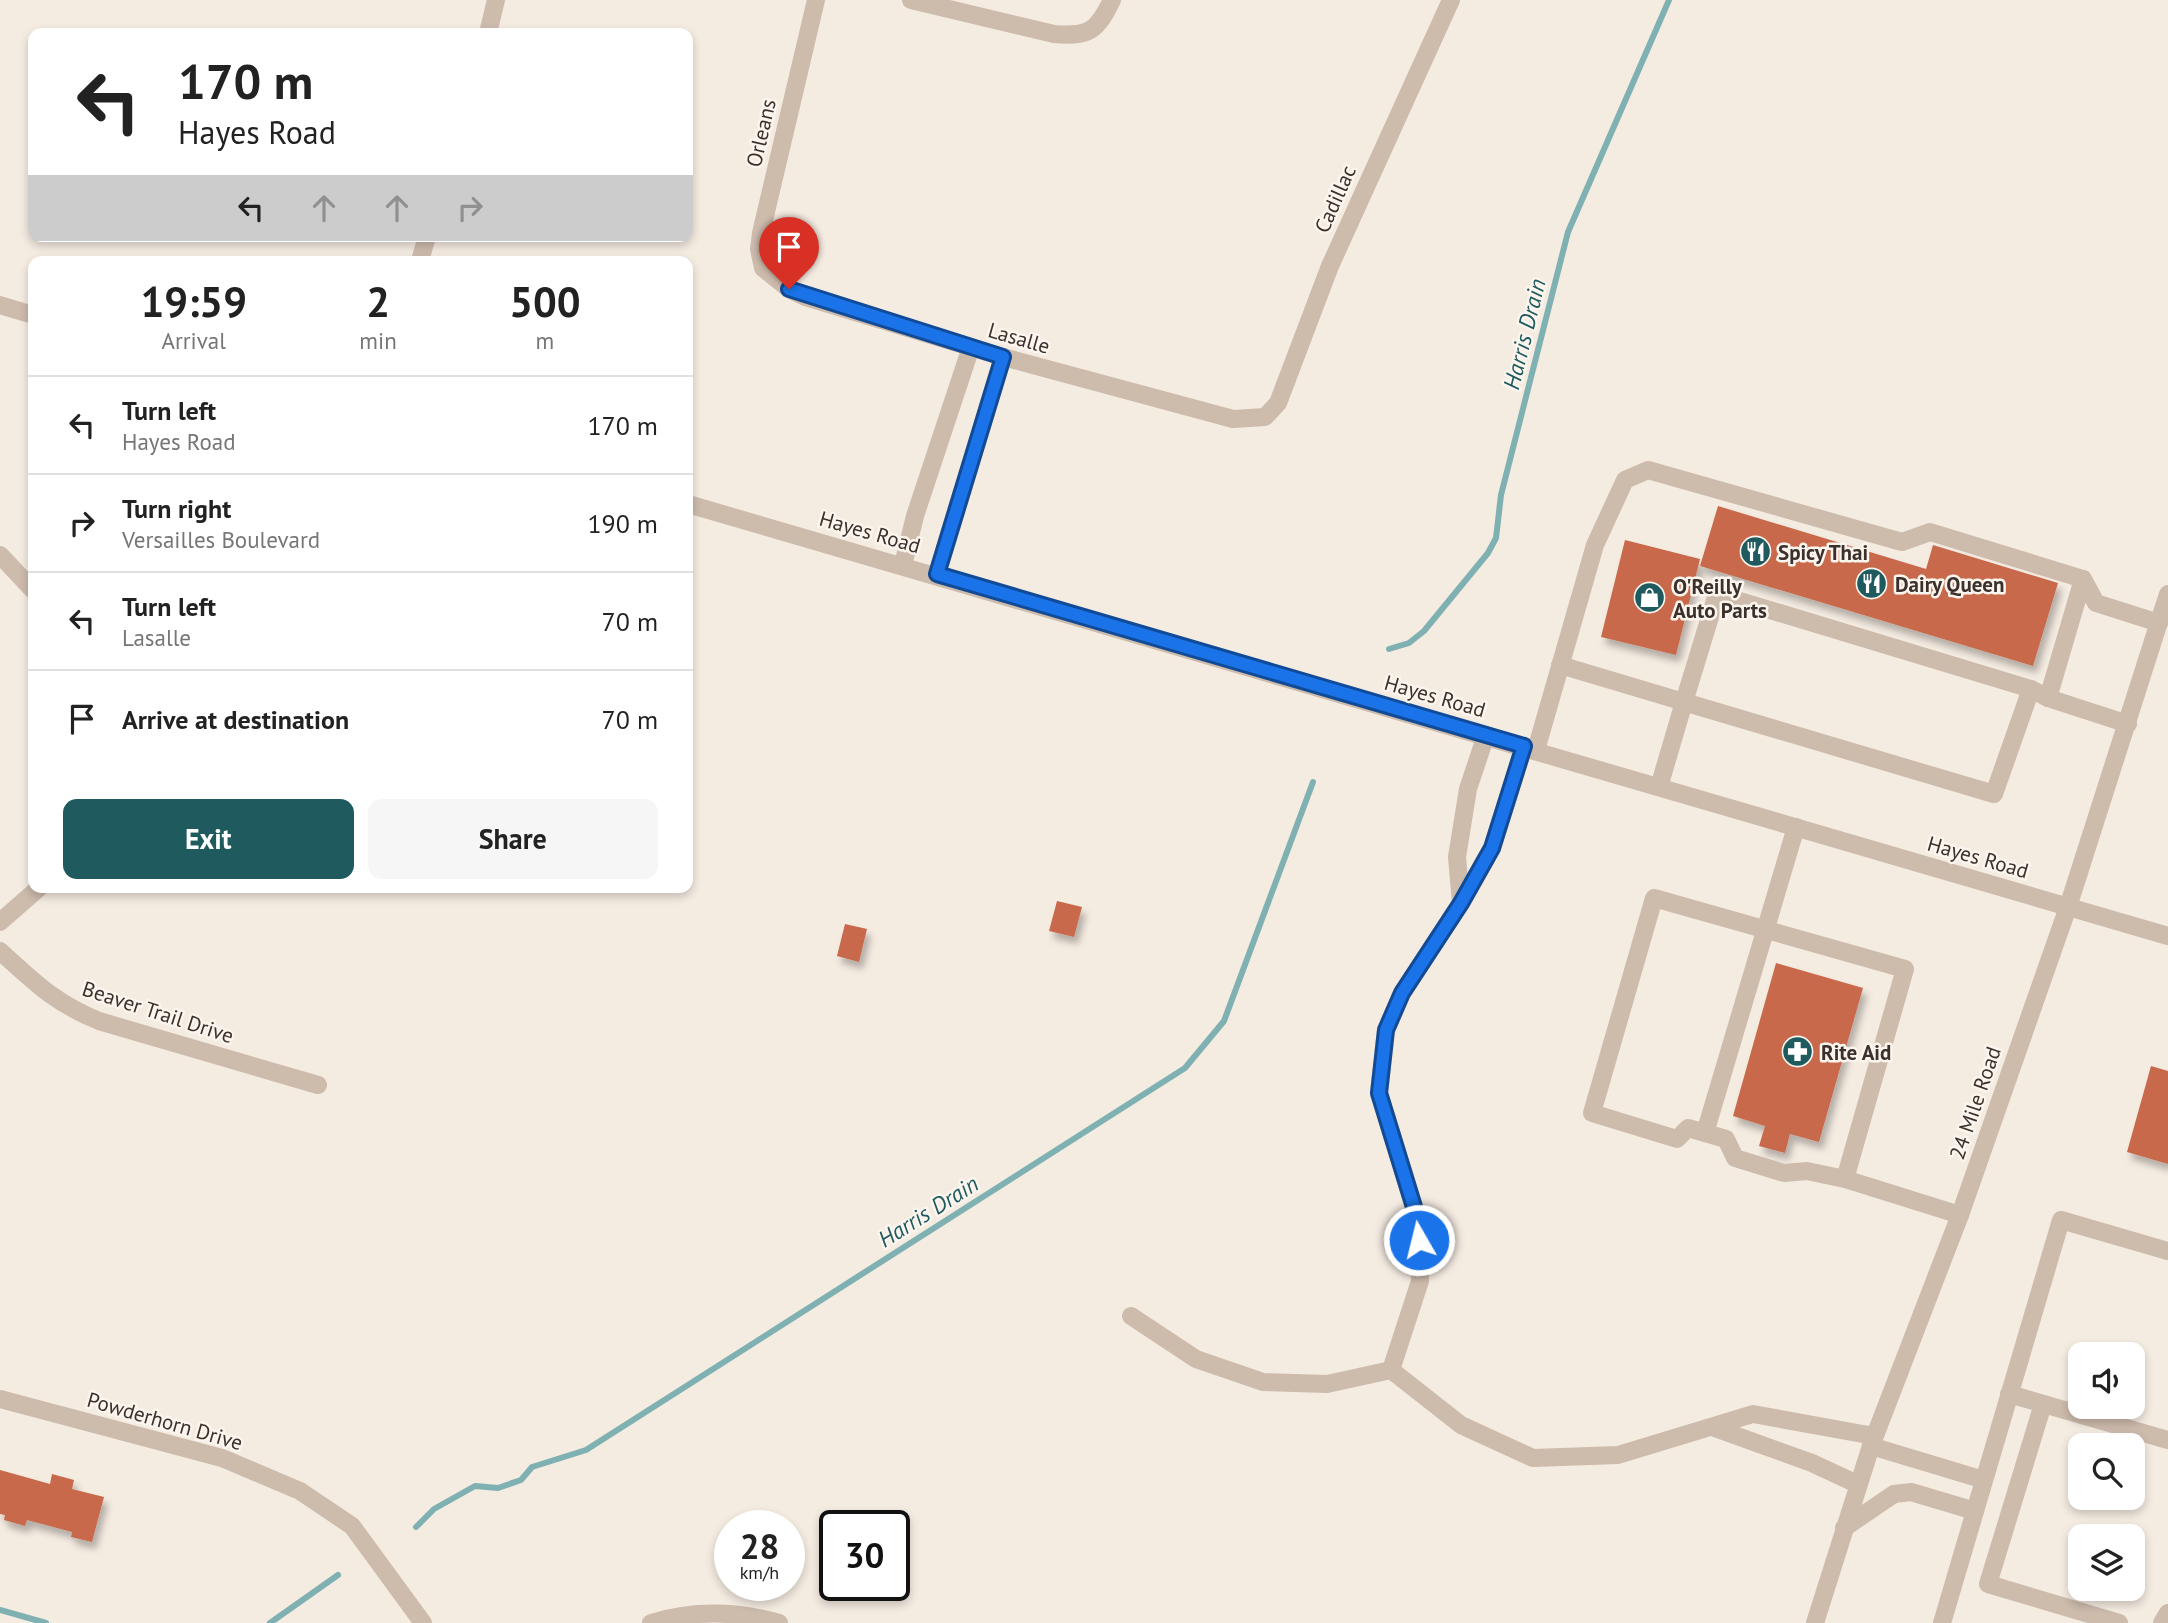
<!DOCTYPE html>
<html lang="en">
<head>
<meta charset="utf-8">
<style>
  :root { --surface:#fff; --page:#f6f6f6; --text:#222; --muted:#767676; --line:#e0e0e0; --accent:#1f5a5e }
  body { margin:0; font-family:"PT Sans",sans-serif; background:var(--page); color:var(--text); height:100vh; display:flex; flex-direction:column; font-size:26px; white-space:nowrap }
  * { box-sizing:border-box; margin:0 }
  p { font-size:23px; color:var(--muted) }
  .icon { flex:none; width:38px; height:38px; fill:none; stroke:currentColor; stroke-width:2; stroke-linecap:round; stroke-linejoin:round }
  .map { position:relative; flex:1; overflow:hidden }
  .sheet { position:absolute; left:28px; top:256px; width:665px; height:637px; display:flex; flex-direction:column; background:var(--surface); border-radius:14px; box-shadow:0 4px 10px #0003 }
  .sheet>* { flex:none }
  .banner { position:absolute; left:28px; top:28px; width:665px; height:214px; border-radius:14px; box-shadow:0 4px 10px #0003; background:#fff; color:var(--text); overflow:hidden }
  .buttons { position:absolute; left:2068px; top:1342px; display:grid; gap:14px }
  .buttons a { display:grid; place-items:center; width:77px; height:77px; border-radius:14px; background:var(--surface); box-shadow:0 4px 10px #0003; font-size:35px }
  .speed { position:absolute; left:714px; top:1510px; display:flex; gap:14px; font-size:35px; font-weight:700; text-align:center }
  .speed>* { display:grid; place-content:center; width:91px; height:91px; border-radius:50%; background:var(--surface); box-shadow:0 4px 10px #0003; line-height:1 }
  .speed small { font-size:18px; font-weight:400 }
  .speed .limit { border:4px solid #111; border-radius:10px; background:#fff; color:#111 }
  .pin { position:absolute; display:grid; place-items:center; width:60px; height:60px; color:#fff; margin:-72px -30px; border-radius:50% 50% 50% 0; rotate:-45deg; box-shadow:0 0 7px #0007 }
  .pin .icon { rotate:45deg }
  .me { position:absolute; width:77px; margin:-38px; rotate:352deg; stroke-linejoin:round; filter:drop-shadow(0 0 5px #0008) }
  .turn { display:flex; align-items:center; gap:24px; height:147px; padding:0 35px; font-size:32px }
  .turn .icon { width:91px; height:91px; stroke-width:2.5 }
  .turn b { display:block; font-size:49px; line-height:60px }
  .lanes { display:flex; align-items:center; height:66px; padding:0 35px; background:#0003; justify-content:center; gap:35px; direction:ltr }
  .lanes .off { opacity:.35 }
  .eta { display:flex; justify-content:space-evenly; align-items:center; height:119px; text-align:center }
  .eta b { font-size:42px; font-weight:700; line-height:49px }
  .button { display:flex; gap:14px; margin-top:auto; padding:14px 35px }
  .button a { flex:1; height:80px; border-radius:14px; background:var(--accent); color:#fff; font-size:28px; font-weight:700; line-height:80px; text-align:center }
  .button a+a { background:var(--page); color:var(--text) }
  ul { padding:0; list-style:none }
  li { display:flex; align-items:center; gap:21px; height:98px; padding:0 35px; border-top:2px solid var(--line) }
  li div { flex:1 }
  li b { display:block; font-size:26px }
  li em { font-style:normal }
  .map>svg:first-child { display:block }
  .lines { fill:none; stroke-linecap:round; stroke-linejoin:round }
  .stream { stroke:#7fb0b2; stroke-width:6 }
  .building { fill:#c8694b; filter:url(#shadow) }
  .minor { stroke:#cdbbac; stroke-width:18 }
  .route-casing { stroke:#114b97; stroke-width:18 }
  .route { stroke:#1a73e8; stroke-width:12 }
  .labels { text-anchor:middle; dominant-baseline:central; stroke-width:5; stroke-linejoin:round; paint-order:stroke }
  .street-label { font-size:21px; fill:#3b302b; stroke:#fbf5ee }
  .poi-label { font-size:21px; font-weight:bold; fill:#3b302b; stroke:#fbf5ee; text-anchor:start }
  .water-label { font-size:23px; font-style:italic; fill:#1f5a5e; stroke:#fbf5ee }
</style>
</head>
<body>
<div class="map">
<svg width="2168" height="1623" viewBox="0 0 2168 1623">
  <defs>
    <filter id="shadow"><feDropShadow dx="4" dy="7" stdDeviation="3.5" flood-color="#0004"/></filter>
  </defs>
  <rect width="100%" height="100%" fill="#f4ebe1"/>
  <g class="lines">
    <!-- stream -->
    <g class="stream">
      <polyline points="1389,649 1409,643 1424,631 1488,553 1496,538 1501,495 1568,232 1669,0"/>
      <polyline points="416,1527 434,1509 475,1486 498,1488 521,1480 532,1467 586,1450 1185,1068 1224,1021 1313,782"/>
      <polyline points="0,1610 46,1623"/>
      <polyline points="270,1623 338,1575"/>
    </g>
  </g>
  <!-- building -->
  <g class="building">
    <polygon points="1718,506 1926,569 1933,545 2058,583 2033,666 1700,566"/>
    <polygon points="1625,540 1700,559 1676,655 1601,637"/>
    <polygon points="1057,901 1082,907 1074,937 1049,931"/>
    <polygon points="845,924 867,929 859,962 837,956"/>
    <polygon points="1776,963 1863,988 1819,1142 1790,1134 1785,1153 1759,1146 1765,1126 1733,1116"/>
    <polygon points="2151,1066 2168,1071 2168,1164 2127,1152"/>
    <polygon points="0,1470 50,1484 52,1474 74,1480 72,1489 104,1497 92,1542 71,1537 72,1532 27,1520 25,1526 4,1520 5,1515 0,1514"/>
  </g>
  <g class="lines">
    <!-- minor -->
    <g class="minor">
      <polyline points="816,0 761,233 759,249 763,268 789,289 805,297 1003,357 1233,419 1265,417 1278,403 1330,266 1451,0"/>
      <path d="M911 0 1054 34C1089 37 1097 31 1112 0"/>
      <polyline points="488,33 496,0"/>
      <polyline points="420,261 427,236"/>
      <polyline points="0,305 33,315"/>
      <polyline points="688,504 2168,936"/>
      <polyline points="0,555 33,590"/>
      <polyline points="903,565 915,516 971,347"/>
      <polyline points="937,574 1003,357"/>
      <polyline points="1560,665 1684,702 1717,594 2031,689"/>
      <polyline points="2048,698 2083,579"/>
      <polyline points="1536,750 1595,545 1625,480 1648,470 1902,542 1930,532 2083,579 2096,603 2159,623"/>
      <polyline points="1659,787 1684,702 1994,794 2031,689 2048,698 2128,724"/>
      <polyline points="1461,903 1457,857 1468,789 1486,735"/>
      <polyline points="0,922 40,887"/>
      <path d="M0 951C35 983 55 1003 99 1021L318 1085"/>
      <polyline points="1705,1133 1796,827"/>
      <polyline points="1845,1179 1905,969 1654,898 1592,1113 1677,1139 1688,1128 1726,1139 1735,1158 1784,1173 1807,1171 1845,1179 1960,1215"/>
      <polyline points="1131,1316 1196,1359 1263,1382 1327,1384 1391,1370"/>
      <polyline points="1391,1370 1420,1281 1418,1220 1379,1093 1386,1030 1402,993 1461,903 1492,848 1524,746"/>
      <polyline points="1391,1370 1461,1425 1533,1458 1618,1455 1753,1414 1874,1436"/>
      <polyline points="2009,1394 2168,1440"/>
      <polyline points="0,1399 222,1458 300,1491 352,1526 423,1623"/>
      <polyline points="2043,1404 1988,1584 2119,1623"/>
      <polyline points="1715,1428 1812,1463 1857,1484"/>
      <polyline points="1871,1446 1984,1480"/>
      <polyline points="1844,1528 1894,1494 1911,1492 1975,1511"/>
      <path d="M651 1623C693 1610 737 1611 779 1623"/>
      <polyline points="1815,1623 1871,1446 1960,1215 2068,907 2168,594"/>
      <polyline points="1942,1623 2061,1220 2168,1251"/>
      <polyline points="2162,1623 2168,1613"/>
    </g>
  </g>
  <g class="lines">
    <defs>
      <polyline id="route" points="789,289 1003,357 937,574 1524,746 1492,848 1461,903 1402,993 1386,1030 1379,1093 1418,1220 1419,1240"/>
    </defs>
    <!-- route casing -->
    <use href="#route" class="route-casing"/>
    <!-- route -->
    <use href="#route" class="route"/>
  </g>
  <!-- icons -->
  <defs>
    <symbol id="restaurant-disc" viewBox="-11 -11 22 22"><circle r="9.5" fill="#1f5a5e" stroke="#fbf5ee"/><path d="M-5-6h1v4h1v-4h1v4h1v-4h1v5L-1.5 .5V6h-2V.5L-5-1ZM5-6V6H3V1.5H1.5Q1.5-4 5-6Z" fill="#fff"/></symbol>
    <symbol id="shop-disc" viewBox="-11 -11 22 22"><circle r="9.5" fill="#1f5a5e" stroke="#fbf5ee"/><path d="M-5-2.5h2.3a2.7 3.5 0 0 1 5.4 0H5L5.5 6h-11ZM-1.5-2.5h3a1.5 2.3 0 0 0-3 0Z" fill="#fff"/></symbol>
    <symbol id="pharmacy-disc" viewBox="-11 -11 22 22"><circle r="9.5" fill="#1f5a5e" stroke="#fbf5ee"/><path d="M-2-6h4v4h4v4h-4v4h-4v-4h-4v-4h4Z" fill="#fff"/></symbol>
  </defs>
  <g fill-rule="evenodd">
    <use href="#restaurant-disc" x="1738" y="534" width="35" height="35"/>
    <use href="#restaurant-disc" x="1854" y="566" width="35" height="35"/>
    <use href="#shop-disc" x="1632" y="580" width="35" height="35"/>
    <use href="#pharmacy-disc" x="1780" y="1034" width="35" height="35"/>
  </g>
  <g class="labels">
    <!-- street labels -->
    <g class="street-label">
      <text transform="translate(761 133) rotate(-77)">Orleans</text>
      <text transform="translate(1335 199) rotate(-66)">Cadillac</text>
      <text transform="translate(1019 338) rotate(16)">Lasalle</text>
      <text transform="translate(870 532) rotate(16)">Hayes Road</text>
      <text transform="translate(1435 696) rotate(16)">Hayes Road</text>
      <text transform="translate(1978 857) rotate(16)">Hayes Road</text>
      <text transform="translate(158 1012) rotate(18)">Beaver Trail Drive</text>
      <text transform="translate(1975 1103) rotate(-71)">24 Mile Road</text>
      <text transform="translate(165 1421) rotate(16)">Powderhorn Drive</text>
    </g>
    <!-- poi labels -->
    <g class="poi-label">
      <text x="1778" y="552">Spicy Thai</text>
      <text x="1895" y="584">Dairy Queen</text>
      <text x="1673" y="586">O'Reilly<tspan x="1673" dy="24">Auto Parts</tspan></text>
      <text x="1821" y="1052">Rite Aid</text>
    </g>
    <!-- water labels -->
    <g class="water-label">
      <text transform="translate(1524 334) rotate(-76)">Harris Drain</text>
      <text transform="translate(928 1211) rotate(-32)">Harris Drain</text>
    </g>
  </g>
</svg>
<div class="buttons">
<a><svg class="icon" aria-label="sound" viewBox="0 0 24 24"><path d="M4 9h4l5-4v14l-5-4H4zM17 9q2 3 0 6"/></svg></a>
<a><svg class="icon" aria-label="search" viewBox="0 0 24 24"><circle cx="10" cy="10" r="6"/><path d="M15 15l6 6"/></svg></a>
<a><svg class="icon" aria-label="layers" viewBox="0 0 24 24"><path d="M12 4l9 5-9 5-9-5zM3 14l9 5 9-5"/></svg></a>
</div>
<div class="speed"><div>28<small>km/h</small></div><div class="limit">30</div></div>
<div class="pin" style="left:789px;top:289px;background:#d93025"><svg class="icon" aria-label="arrive" viewBox="0 0 24 24"><path d="M6 21V4h12l-3 4 3 4H6"/></svg></div>
<svg class="me" style="left:1419px;top:1240px" viewBox="-20 -20 40 40"><circle r="17" fill="#1a73e8" stroke="#fff" stroke-width="3"/><path d="M0-11L8 9 0 5-8 9z" fill="#fff"/></svg>
<div class="banner">
<div class="turn"><svg class="icon" aria-label="left" viewBox="0 0 24 24"><path d="M17 20v-9H6M10 6l-5 5 5 5"/></svg><div><b>170 m</b>Hayes Road</div></div>
<div class="lanes"><svg class="icon" aria-label="left" viewBox="0 0 24 24"><path d="M17 20v-9H6M10 6l-5 5 5 5"/></svg><svg class="icon off" aria-label="ahead" viewBox="0 0 24 24"><path d="M12 20V5M6 11l6-6 6 6"/></svg><svg class="icon off" aria-label="ahead" viewBox="0 0 24 24"><path d="M12 20V5M6 11l6-6 6 6"/></svg><svg class="icon off" aria-label="right" viewBox="0 0 24 24"><path d="M7 20v-9h11M14 6l5 5-5 5"/></svg></div>
</div>
<section class="sheet">
<div class="eta">
<div><b>19:59</b><p>Arrival</p></div>
<div><b>2</b><p>min</p></div>
<div><b>500</b><p>m</p></div>
</div>
<ul>
<li><svg class="icon" aria-label="left" viewBox="0 0 24 24"><path d="M17 20v-9H6M10 6l-5 5 5 5"/></svg><div><b>Turn left</b><p>Hayes Road</p></div><em>170 m</em></li>
<li><svg class="icon" aria-label="right" viewBox="0 0 24 24"><path d="M7 20v-9h11M14 6l5 5-5 5"/></svg><div><b>Turn right</b><p>Versailles Boulevard</p></div><em>190 m</em></li>
<li><svg class="icon" aria-label="left" viewBox="0 0 24 24"><path d="M17 20v-9H6M10 6l-5 5 5 5"/></svg><div><b>Turn left</b><p>Lasalle</p></div><em>70 m</em></li>
<li><svg class="icon" aria-label="arrive" viewBox="0 0 24 24"><path d="M6 21V4h12l-3 4 3 4H6"/></svg><div><b>Arrive at destination</b></div><em>70 m</em></li>
</ul>
<div class="button"><a>Exit</a><a>Share</a></div>
</section>
</div>
</body>
</html>
